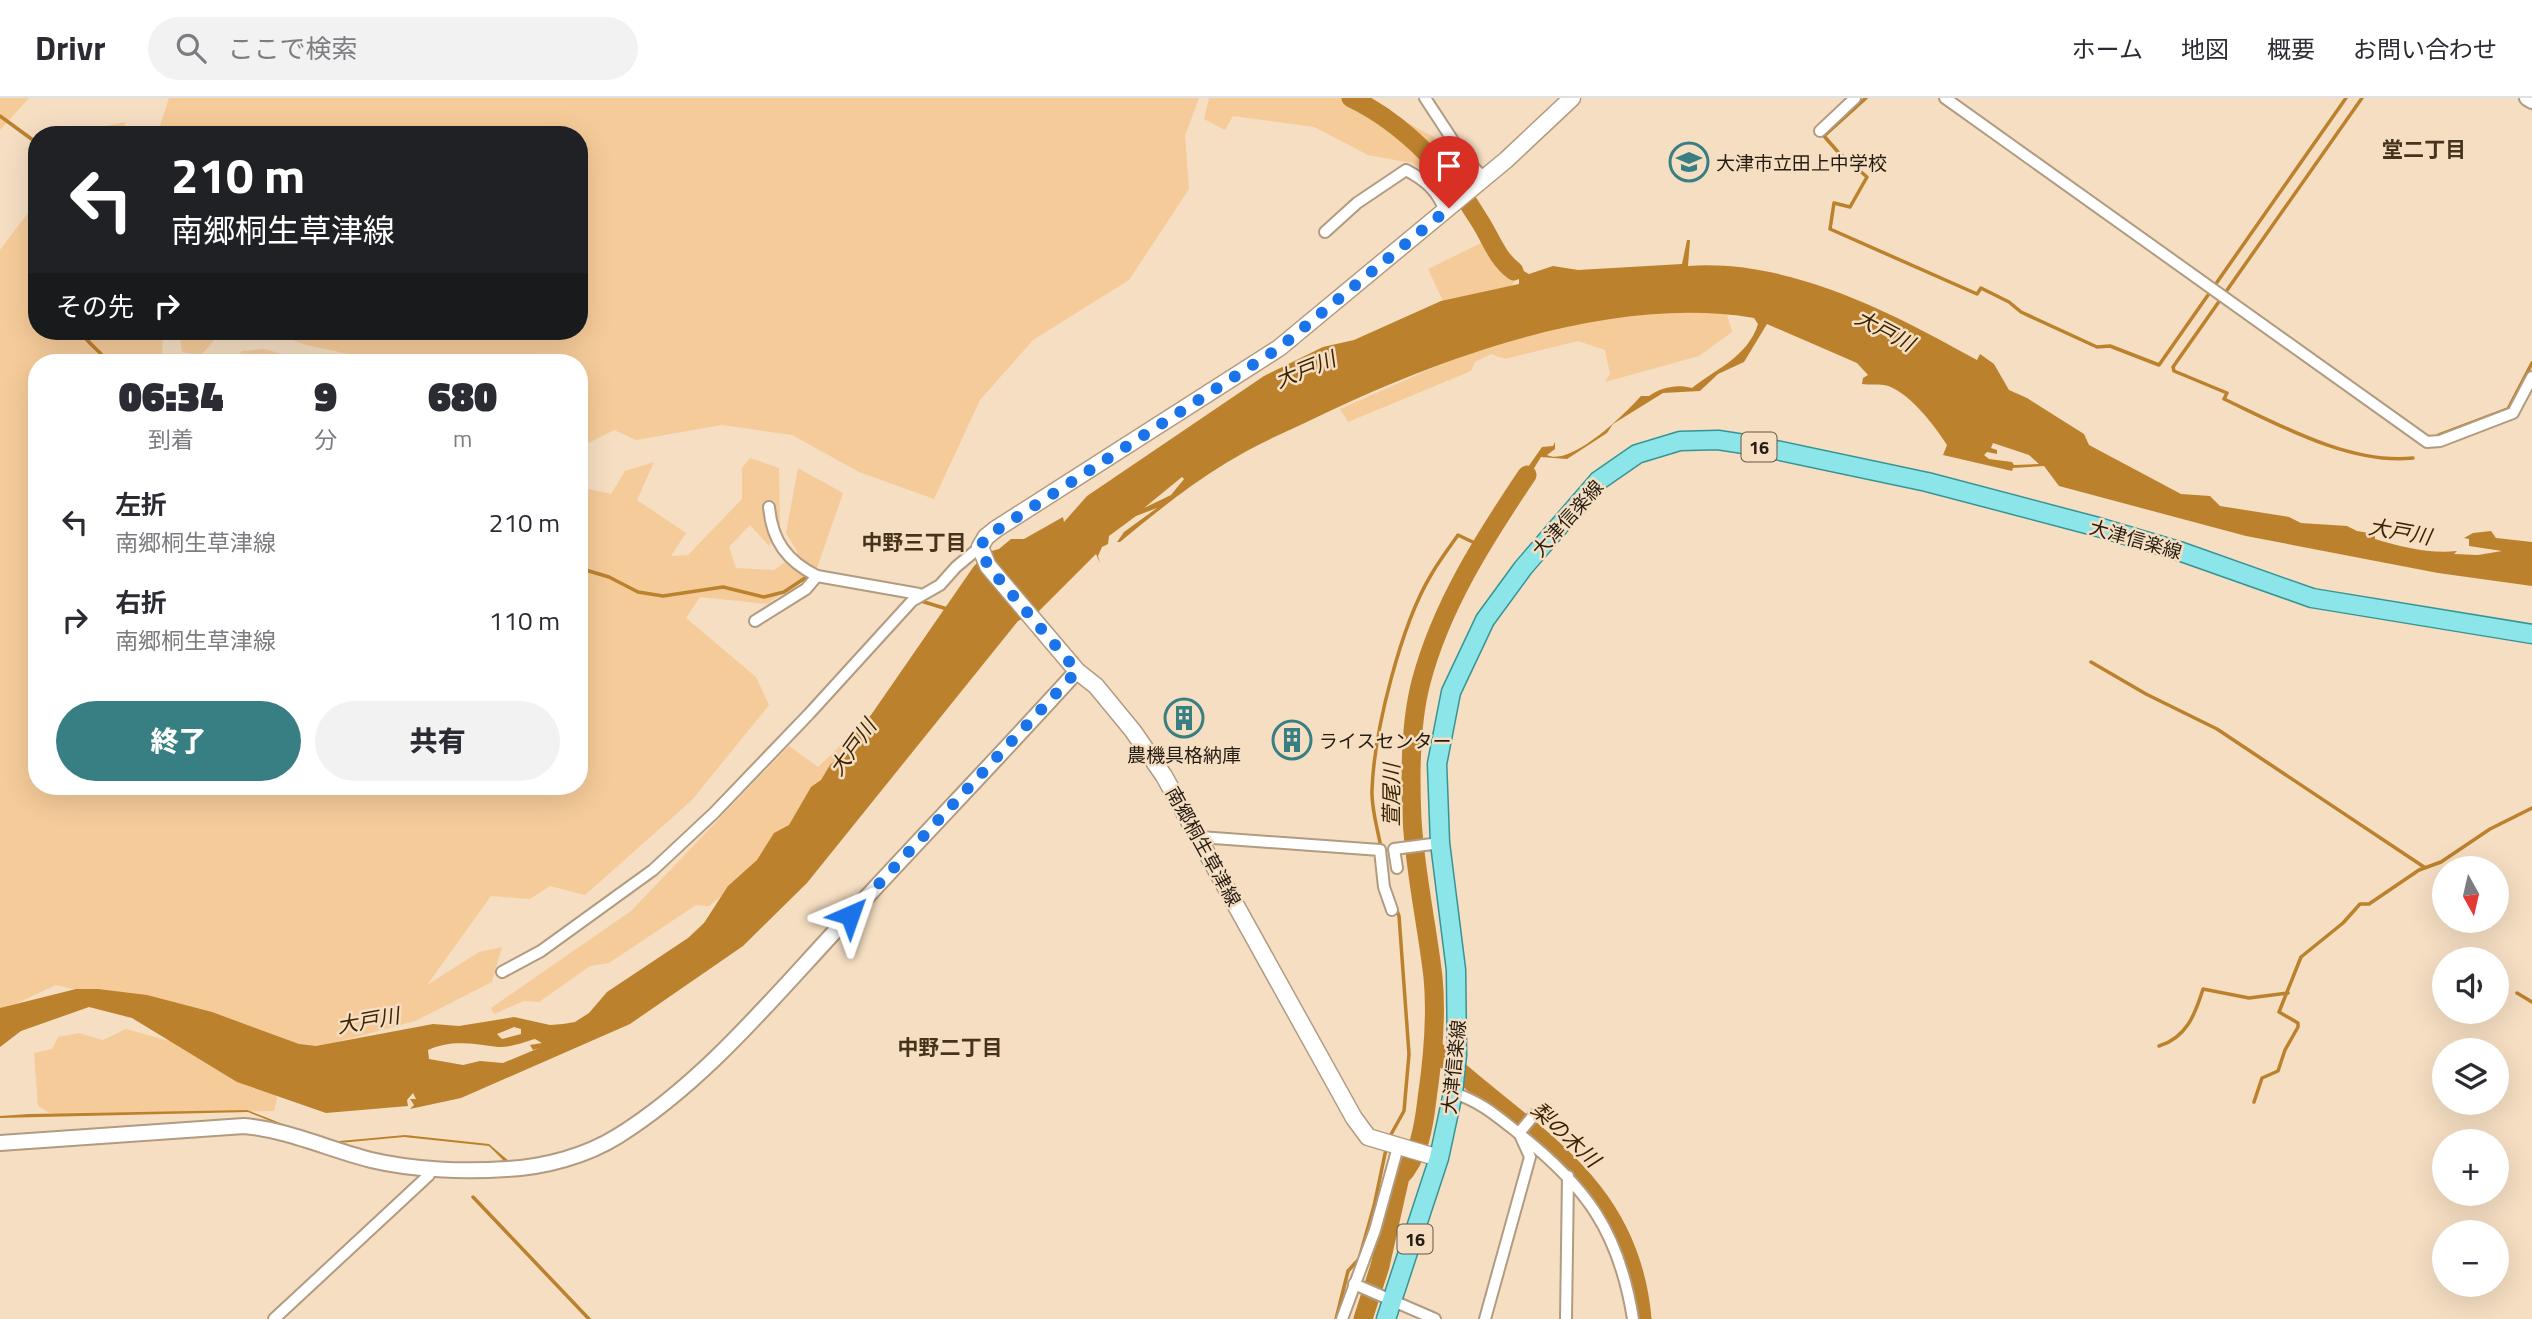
<!DOCTYPE html>
<html lang="ja">
<head>
<meta charset="utf-8">
<style>
  :root { --surface:#fff; --page:#f2f2f3; --text:#2b2b33; --muted:#7c7c81; --line:#e1e1e2; --accent:#377f83 }
  body { margin:0; font-family:"Titillium Web","Noto Sans JP",sans-serif; background:var(--page); color:var(--text); height:100vh; display:flex; flex-direction:column; font-size:26px; white-space:nowrap }
  * { box-sizing:border-box; margin:0 }
  p { font-size:23px; color:var(--muted) }
  .icon { flex:none; width:38px; height:38px; fill:none; stroke:currentColor; stroke-width:2; stroke-linecap:round; stroke-linejoin:round }
  .map { position:relative; flex:1; overflow:hidden }
  .details { position:absolute; left:28px; top:256px; width:560px; height:441px; display:flex; flex-direction:column; background:var(--surface); border-radius:28px; box-shadow:0 7px 28px #0002 }
  .details>* { flex:none }
  .top-card { position:absolute; left:28px; top:28px; width:560px; height:214px; border-radius:28px; box-shadow:0 7px 28px #0002; background:#202124; color:#fff; overflow:hidden }
  .needle { width:46px; rotate:172deg }
  .controls { position:absolute; left:2432px; top:758px; display:grid; gap:14px }
  .controls a { display:grid; place-items:center; width:77px; height:77px; border-radius:50%; background:var(--surface); box-shadow:0 7px 28px #0002; font-size:35px }
  .pin { position:absolute; display:grid; place-items:center; width:60px; height:60px; color:#fff; margin:-72px -30px; border-radius:50% 50% 50% 0; rotate:-45deg; box-shadow:0 0 7px #0007 }
  .pin .icon { rotate:45deg }
  .me { position:absolute; width:77px; margin:-38px; rotate:43deg; stroke-linejoin:round; filter:drop-shadow(0 0 5px #0008) }
  .turn { display:flex; align-items:center; gap:24px; height:147px; padding:0 28px; font-size:32px }
  .turn .icon { width:91px; height:91px; stroke-width:2.5 }
  .turn b { display:block; font-size:49px; line-height:60px }
  .then { display:flex; align-items:center; height:66px; padding:0 28px; background:#0003; gap:14px; font-size:26px }
  .eta { display:flex; justify-content:space-evenly; align-items:center; height:119px; text-align:center }
  .eta b { font-size:42px; font-weight:800; line-height:49px }
  .action { display:flex; gap:14px; margin-top:auto; padding:14px 28px }
  .action a { flex:1; height:80px; border-radius:42px; background:var(--accent); color:#fff; font-size:28px; font-weight:800; line-height:80px; text-align:center }
  .action a+a { background:var(--page); color:var(--text) }
  ul { padding:0; list-style:none }
  li { display:flex; align-items:center; gap:21px; height:98px; padding:0 28px }
  li div { flex:1 }
  li b { display:block; font-size:26px }
  li em { font-style:normal }
  header { display:flex; align-items:center; gap:42px; box-sizing:border-box; height:98px; padding:0 35px; background:var(--surface); border-bottom:2px solid var(--line) }
  header strong { font-size:33px }
  nav { display:flex; gap:38px; margin-inline-start:auto; font-size:24px }
  .search { width:490px; height:63px; background:var(--page); display:flex; align-items:center; gap:18px; box-sizing:border-box; padding:0 24px; border-radius:38px; color:var(--muted); font-size:26px }
  .map>svg:first-child { display:block }
  .green { fill:#f5cb99 }
  .water { fill:#bc812c; fill-rule:evenodd }
  .lines { fill:none; stroke-linecap:round; stroke-linejoin:round }
  .stream { stroke:#bc812c; stroke-width:3.5 }
  .river { stroke:#bc812c; stroke-width:19 }
  .minor-casing { stroke:#b19b81; stroke-width:14 }
  .tertiary-casing { stroke:#b19b81; stroke-width:18 }
  .secondary-casing { stroke:#b19b81; stroke-width:19 }
  .primary-casing { stroke:#379494; stroke-width:21 }
  .minor { stroke:#fff; stroke-width:10 }
  .tertiary { stroke:#fff; stroke-width:14 }
  .secondary { stroke:#fff; stroke-width:16 }
  .primary { stroke:#8ce5e9; stroke-width:18 }
  .route { stroke:#1a73e8; stroke-width:12; stroke-dasharray:0 21.6 }
  .labels { text-anchor:middle; dominant-baseline:central; stroke-width:5; stroke-linejoin:round; paint-order:stroke }
  .shield { fill:#f5dec2; stroke:#635647; stroke-width:2 }
  .shield-label { font-size:18px; font-weight:bold; fill:#251c12 }
  .poi-label { font-size:19px; fill:#251c12; stroke:#f5dec2; text-anchor:start }
  .street-label { font-size:19px; fill:#251c12; stroke:#f5dec2 }
  .neighbourhood-label { font-size:21px; font-weight:bold; fill:#46331c; stroke:#f5dec2 }
  .water-label { font-size:21px; font-style:italic; fill:#3c2400; stroke:#f5dec2 }
</style>
</head>
<body>
<header>
<strong>Drivr</strong>
<div class="search"><svg class="icon" aria-label="search" viewBox="0 0 24 24"><circle cx="10" cy="10" r="6"/><path d="M15 15l6 6"/></svg>ここで検索</div>
<nav><a>ホーム</a><a>地図</a><a>概要</a><a>お問い合わせ</a></nav>
</header>
<div class="map">
<svg width="2532" height="1221" viewBox="0 0 2532 1221">
  <rect width="100%" height="100%" fill="#f5dec2"/>
  <!-- green -->
  <g class="green">
    <polygon points="0,0 29,0 0,32"/>
    <polygon points="169,0 1199,0 1185,38 1189,91 1129,182 1033,242 980,302 934,401 859,374 792,337 722,327 636,342 614,332 579,350 579,264 387,264 306,247 268,233 579,233 579,37 157,37"/>
    <polygon points="1209,0 1362,0 1434,39 1453,73 1443,87 1412,65 1368,57 1314,29 1233,18 1225,32 1204,21"/>
    <polygon points="126,24 120,37 89,37 94,30"/>
    <polygon points="37,103 37,233 163,233 162,264 37,264 37,688 579,688 579,389 611,396 625,373 654,364 637,402 686,435 671,458 688,457 742,401 742,370 750,360 779,370 780,426 769,448 750,427 729,449 736,470 774,472 798,455 786,435 798,370 843,395 817,470 767,506 700,499 686,520 756,579 769,607 692,702 585,797 550,788 530,801 491,798 427,887 479,854 502,849 492,884 415,923 307,952 229,926 56,887 0,913 0,152"/>
    <polygon points="1483,144 1500,154 1515,182 1509,194 1445,207 1428,171"/>
    <polygon points="1670,210 1726,213 1732,234 1699,258 1605,284 1610,276 1605,252 1578,243 1505,261 1491,256 1475,264 1471,273 1348,324 1340,311 1462,257 1558,227"/>
    <polygon points="179,233 223,233 201,257 182,254"/>
    <polygon points="263,251 264,251 312,264 234,264 242,253"/>
    <polygon points="842,646 852,653 746,778 709,808 696,807 609,865 590,868 539,904 524,903 494,916 491,910 631,813 789,648 818,669"/>
    <polygon points="126,931 169,943 188,944 274,990 277,1001 274,1013 50,1015 38,1008 34,955 52,951 58,939 79,935 103,942"/>
  </g>
  <!-- water -->
  <g class="water">
    <path d="M1687 142H1690L1688 168C1790 161 1891 214 1977 262L1980 256 1994 266 2009 292 2027 300 2084 336 2089 347 2181 396 2210 398 2220 408 2289 419 2301 425 2347 428 2357 433 2375 436V441C2401 449 2430 456 2457 453L2454 456 2478 457 2502 453 2469 448V441L2464 440 2473 435 2491 433 2496 440 2532 444V488L2438 475 2246 438 2059 388 2044 368 2013 370 2012 373 1943 357 1947 347C1935 328 1907 291 1884 287 1876 286 1869 287 1862 286L1863 280 1868 277 1857 265 1767 226 1744 264 1718 276 1700 293 1663 295 1613 326 1607 335 1567 361 1541 359 1513 404 1514 389 1542 349 1553 348 1555 344V351L1547 357C1571 369 1625 316 1641 298H1649C1662 289 1677 286 1692 290 1714 272 1748 259 1758 226L1754 220C1612 196 1438 260 1311 322 1283 335 1253 348 1226 365 1188 388 1154 416 1120 444H1117L1124 434 1157 410 1136 418 1109 438 1108 446 1102 449 1098 458 1100 465 1096 456 1039 513 1018 523 807 785 743 848 630 926 461 1000 410 1011 414 1007 410 1001H416L413 995 407 1002 408 1008 326 1015 237 984 132 920 89 909 21 933 0 949V910L76 891H98L147 897 212 914 299 946 316 948 433 926 459 928 514 919 550 927 563 926 575 924 589 915 607 894 688 840 704 825 728 788 757 762 774 735 789 727 811 689 821 682 830 667 843 655 854 634 871 617 974 468 988 454 999 451 1011 441H1024L1063 419 1064 424 1087 398 1264 278 1323 249 1354 242 1441 203 1519 186V181L1500 164 1494 152 1507 164 1529 176 1553 168 1578 172 1682 166ZM1993 345 2029 357 2039 366 2014 367 2012 364 1989 361 1984 357 1987 354 1997 356V352L1991 350ZM1182 379 1184 381 1171 397 1144 410ZM514 929 521 931V936L502 941 497 936ZM535 941 542 945 530 947 533 952 539 950 503 965 480 963 463 967 429 961 428 952C452 941 474 946 498 949 508 950 525 944 535 941Z"/>
    <polygon points="247,1012 329,1044 405,1037 489,1046 510,1064 506,1065 489,1048 404,1039 328,1046 248,1014 0,1020 0,1018 29,1016"/>
  </g>
  <g class="lines">
    <!-- stream -->
    <g class="stream">
      <polyline points="1866,0 1824,38 1838,54 1867,79 1850,109 1834,105 1830,131 1977,196 1981,190 2009,204 2021,214 2097,249 2110,248 2159,267 2346,0"/>
      <path d="M2362 0 2173 269 2174 273 2227 295 2224 301C2279 327 2351 367 2413 360"/>
      <polyline points="0,18 37,45"/>
      <path d="M82 233C85 245 101 252 107 264"/>
      <polyline points="2439,337 2508,311 2532,265"/>
      <polyline points="579,470 609,479 638,494 663,498 723,489 764,499 784,494 805,480"/>
      <polyline points="921,503 947,511"/>
      <polyline points="2091,564 2146,596 2217,631 2424,769"/>
      <path d="M1381 750C1378 732 1371 710 1372 692 1374 633 1401 527 1431 477 1439 463 1449 450 1458 437L1481 448"/>
      <polyline points="2517,895 2532,904"/>
      <path d="M2159 948C2186 940 2195 917 2203 891L2249 900 2288 895"/>
      <polyline points="2254,1004 2262,980 2278,973 2285,952 2298,929 2298,925 2279,914 2301,859 2343,825 2360,806 2369,806 2419,772 2441,764 2490,731 2532,710"/>
      <polyline points="1389,1040 1404,1013 1409,956 1399,818 1393,801"/>
      <polyline points="473,1099 589,1221"/>
      <polyline points="1336,1221 1348,1173 1359,1161 1374,1108 1386,1051"/>
    </g>
    <!-- river -->
    <g class="river">
      <path d="M1351 0C1404 25 1452 76 1481 125 1492 143 1497 160 1514 173"/>
      <path d="M1434 951C1525 1036 1630 1081 1642 1221"/>
      <path d="M1363 1221 1380 1168 1400 1079C1419 1060 1424 1027 1427 1001 1433 960 1437 920 1433 879 1427 827 1415 774 1412 721 1410 678 1410 626 1421 584 1441 508 1484 441 1527 377"/>
    </g>
    <defs>
      <g id="minor">
        <polyline points="1425,0 1465,61 1484,80"/>
        <polyline points="1945,0 2427,344 2440,343 2513,315 2532,279"/>
        <polyline points="1820,33 1855,0"/>
        <path d="M1325 134 1357 105 1406 72C1425 82 1437 92 1445 113"/>
        <path d="M769 409C772 443 787 463 817 478"/>
        <polyline points="755,523 806,491 817,478 919,496"/>
        <polyline points="1200,739 1380,752 1384,789 1392,812"/>
        <polyline points="1397,770 1394,751 1440,745"/>
        <polyline points="502,874 541,853 653,772 714,715 809,616 912,503 940,487 956,469 980,449"/>
        <path d="M1453 995C1478 1002 1497 1018 1517 1034 1586 1088 1619 1133 1633 1221"/>
        <polyline points="1519,1035 1534,1017"/>
        <polyline points="1354,1186 1435,1221"/>
        <polyline points="274,1221 429,1077 430,1070"/>
        <polyline points="1342,1221 1375,1132 1398,1049"/>
        <polyline points="1485,1221 1530,1059 1521,1039"/>
        <polyline points="1566,1221 1568,1078"/>
      </g>
      <g id="tertiary">
        <polyline points="2527,0 2532,3"/>
        <path d="M0 1045 244 1028C288 1032 328 1051 371 1062 413 1072 464 1074 507 1071 545 1069 586 1058 618 1038 703 985 771 902 840 828 918 743 999 659 1077 573"/>
      </g>
      <polyline id="secondary" points="1439,1060 1368,1039 1354,1020 1164,678 1133,633 1096,588 1077,573 988,468 980,449 986,439 996,431 1279,250 1506,62 1572,0"/>
      <polyline id="primary" points="1386,1221 1439,1060 1453,995 1457,957 1456,872 1440,745 1437,666 1451,594 1485,522 1523,470 1598,383 1637,356 1680,343 1718,342 1757,348 1927,384 2098,429 2179,453 2312,500 2532,536"/>
    </defs>
    <!-- minor casing -->
    <use href="#minor" class="minor-casing"/>
    <!-- tertiary casing -->
    <use href="#tertiary" class="tertiary-casing"/>
    <!-- secondary casing -->
    <use href="#secondary" class="secondary-casing"/>
    <!-- primary casing -->
    <use href="#primary" class="primary-casing"/>
    <!-- minor -->
    <use href="#minor" class="minor"/>
    <!-- tertiary -->
    <use href="#tertiary" class="tertiary"/>
    <!-- secondary -->
    <use href="#secondary" class="secondary"/>
    <!-- primary -->
    <use href="#primary" class="primary"/>
  </g>
  <g class="lines">
    <!-- route -->
    <polyline class="route" points="850,817 1077,573 988,468 980,449 986,439 1279,250 1449,110"/>
  </g>
  <!-- icons -->
  <defs>
    <symbol id="school-ring" viewBox="-11 -11 22 22"><circle r="9.5" fill="#f5dec2" stroke="#377f83" stroke-width="1.5"/><path d="M0-5L7-2L0 1L-7-2ZM-4 1L0 2.5L4 1V4Q0 6-4 4Z" fill="#377f83"/></symbol>
    <symbol id="building-ring" viewBox="-11 -11 22 22"><circle r="9.5" fill="#f5dec2" stroke="#377f83" stroke-width="1.5"/><path d="M-4-6H4V6H1V3H-1V6H-4ZM-2.5-4.3h1.7v1.8h-1.7ZM.8-4.3h1.7v1.8H.8ZM-2.5-1h1.7V.8h-1.7ZM.8-1h1.7V.8H.8Z" fill="#377f83"/></symbol>
  </defs>
  <g fill-rule="evenodd">
    <use href="#school-ring" x="1667" y="42" width="44" height="44"/>
    <use href="#building-ring" x="1162" y="598" width="44" height="44"/>
    <use href="#building-ring" x="1270" y="620" width="44" height="44"/>
  </g>
  <g class="labels">
    <!-- shield labels -->
    <g class="shield">
      <rect x="1741.5" y="334.5" width="35" height="29" rx="5"/>
      <rect x="1397.5" y="1126.5" width="35" height="29" rx="5"/>
    </g>
    <g class="shield-label">
      <text x="1759" y="349">16</text>
      <text x="1415" y="1141">16</text>
    </g>
    <!-- poi labels -->
    <g class="poi-label">
      <text x="1716" y="64">大津市立田上中学校</text>
      <text x="1319" y="642">ライスセンター</text>
      <text x="1184" y="656" text-anchor="middle">農機具格納庫</text>
    </g>
    <!-- street labels -->
    <g class="street-label">
      <text transform="translate(1567 420) rotate(-48)">大津信楽線</text>
      <text transform="translate(2136 441) rotate(16)">大津信楽線</text>
      <text transform="translate(1204 748) rotate(61)">南郷桐生草津線</text>
      <text transform="translate(1453 969) rotate(-84)">大津信楽線</text>
    </g>
    <!-- neighbourhood labels -->
    <g class="neighbourhood-label">
      <text x="2424" y="51">堂二丁目</text>
      <text x="914" y="444">中野三丁目</text>
      <text x="950" y="949">中野二丁目</text>
    </g>
    <!-- water labels -->
    <g class="water-label">
      <text transform="translate(1885 232) rotate(28)">大戸川</text>
      <text transform="translate(1305 271) rotate(-22)">大戸川</text>
      <text transform="translate(2400 433) rotate(10)">大戸川</text>
      <text transform="translate(852 649) rotate(-54)">大戸川</text>
      <text transform="translate(1391 697) rotate(-90)">萱尾川</text>
      <text transform="translate(368 922) rotate(-10)">大戸川</text>
      <text transform="translate(1566 1036) rotate(43)">梨の木川</text>
    </g>
  </g>
</svg>
<div class="controls">
<a><svg class="needle" viewBox="-14 -14 28 28"><path d="M0-13l5 13h-10z" fill="#e53935"/><path d="M0 13l5-13h-10z" fill="#7c7c81"/></svg></a>
<a><svg class="icon" aria-label="sound" viewBox="0 0 24 24"><path d="M4 9h4l5-4v14l-5-4H4zM17 9q2 3 0 6"/></svg></a>
<a><svg class="icon" aria-label="layers" viewBox="0 0 24 24"><path d="M12 4l9 5-9 5-9-5zM3 14l9 5 9-5"/></svg></a>
<a>+</a>
<a>−</a>
</div>
<div class="pin" style="left:1449px;top:110px;background:#d93025"><svg class="icon" aria-label="arrive" viewBox="0 0 24 24"><path d="M6 21V4h12l-3 4 3 4H6"/></svg></div>
<svg class="me" style="left:850px;top:817px" viewBox="-20 -20 40 40"><path d="M0-17L14 15 0 8-14 15z" fill="#1a73e8" stroke="#fff" stroke-width="4"/></svg>
<div class="top-card">
<div class="turn"><svg class="icon" aria-label="left" viewBox="0 0 24 24"><path d="M17 20v-9H6M10 6l-5 5 5 5"/></svg><div><b>210 m</b>南郷桐生草津線</div></div>
<div class="then">その先<svg class="icon" aria-label="right" viewBox="0 0 24 24"><path d="M7 20v-9h11M14 6l5 5-5 5"/></svg></div>
</div>
<section class="details">
<div class="eta">
<div><b>06:34</b><p>到着</p></div>
<div><b>9</b><p>分</p></div>
<div><b>680</b><p>m</p></div>
</div>
<ul>
<li><svg class="icon" aria-label="left" viewBox="0 0 24 24"><path d="M17 20v-9H6M10 6l-5 5 5 5"/></svg><div><b>左折</b><p>南郷桐生草津線</p></div><em>210 m</em></li>
<li><svg class="icon" aria-label="right" viewBox="0 0 24 24"><path d="M7 20v-9h11M14 6l5 5-5 5"/></svg><div><b>右折</b><p>南郷桐生草津線</p></div><em>110 m</em></li>
</ul>
<div class="action"><a>終了</a><a>共有</a></div>
</section>
</div>
</body>
</html>
